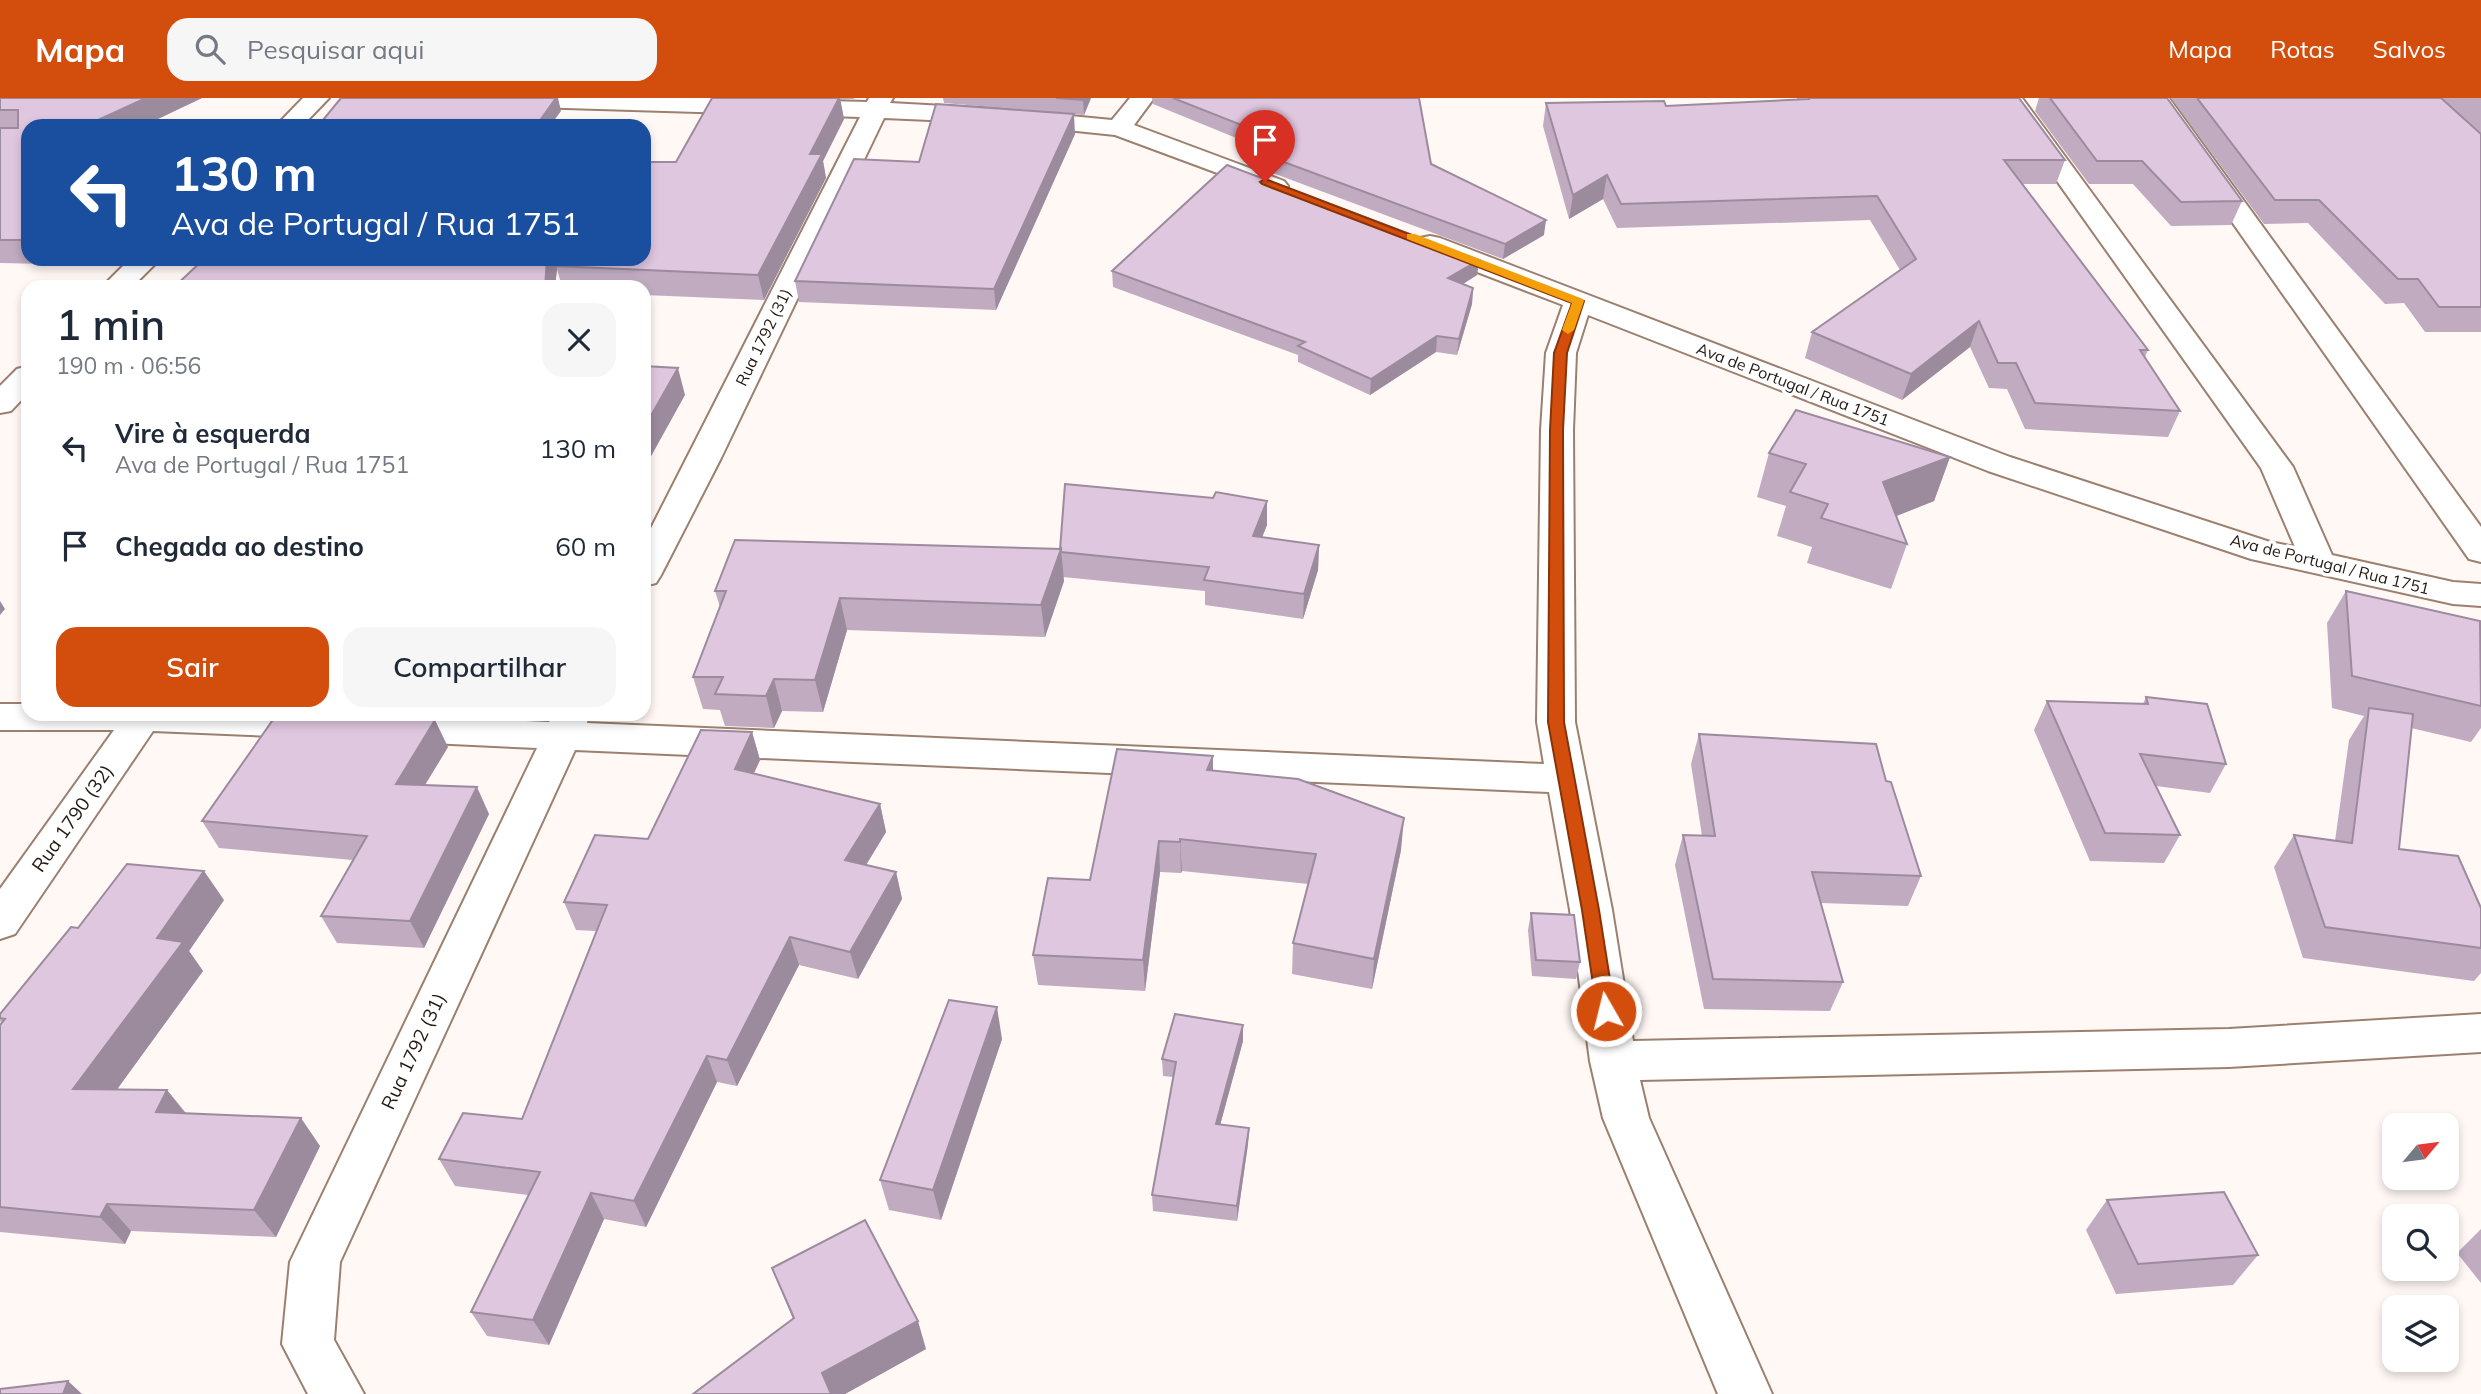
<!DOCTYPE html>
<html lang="pt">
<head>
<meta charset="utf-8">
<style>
  :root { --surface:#fff; --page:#f6f6f7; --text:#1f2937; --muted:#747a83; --accent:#d34e0d }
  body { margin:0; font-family:Mulish,sans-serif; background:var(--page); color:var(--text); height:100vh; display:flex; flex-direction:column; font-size:26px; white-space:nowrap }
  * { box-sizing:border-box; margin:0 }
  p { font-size:23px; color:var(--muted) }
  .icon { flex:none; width:38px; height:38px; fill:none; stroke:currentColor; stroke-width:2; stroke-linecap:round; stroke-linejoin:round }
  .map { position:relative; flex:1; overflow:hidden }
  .drawer { position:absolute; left:21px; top:182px; width:630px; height:441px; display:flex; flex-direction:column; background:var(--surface); border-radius:21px; box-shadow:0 4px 10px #0003 }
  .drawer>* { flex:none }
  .top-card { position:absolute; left:21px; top:21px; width:630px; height:147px; border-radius:21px; box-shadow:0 4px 10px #0003; background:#1a4fa0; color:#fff; overflow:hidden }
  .needle { width:46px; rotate:61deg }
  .buttons { position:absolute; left:2382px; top:1015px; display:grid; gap:14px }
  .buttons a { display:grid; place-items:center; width:77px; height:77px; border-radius:14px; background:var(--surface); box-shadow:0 4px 10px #0003; font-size:35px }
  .pin { position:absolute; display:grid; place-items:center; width:60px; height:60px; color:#fff; margin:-72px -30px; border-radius:50% 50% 50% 0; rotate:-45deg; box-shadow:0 0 7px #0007 }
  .pin .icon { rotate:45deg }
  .me { position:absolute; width:77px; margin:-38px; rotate:352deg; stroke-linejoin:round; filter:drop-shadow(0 0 5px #0008) }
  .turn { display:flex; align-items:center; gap:24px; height:147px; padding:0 35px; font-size:32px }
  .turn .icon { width:91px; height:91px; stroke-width:2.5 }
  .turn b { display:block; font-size:49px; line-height:60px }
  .round { display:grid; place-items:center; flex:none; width:74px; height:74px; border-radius:21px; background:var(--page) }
  .summary { display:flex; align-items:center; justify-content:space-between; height:119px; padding:0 35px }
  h1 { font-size:42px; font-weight:600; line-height:52px }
  .button { display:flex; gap:14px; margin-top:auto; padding:14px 35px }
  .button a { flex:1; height:80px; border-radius:21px; background:var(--accent); color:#fff; font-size:28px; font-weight:600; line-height:80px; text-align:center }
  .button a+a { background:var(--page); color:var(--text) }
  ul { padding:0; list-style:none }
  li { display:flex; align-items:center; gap:21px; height:98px; padding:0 35px }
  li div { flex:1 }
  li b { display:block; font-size:26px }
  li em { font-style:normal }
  header { display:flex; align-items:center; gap:42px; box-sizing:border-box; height:98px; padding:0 35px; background:var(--accent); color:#fff }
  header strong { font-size:33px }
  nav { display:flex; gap:38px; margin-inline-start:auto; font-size:24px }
  .search { width:490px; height:63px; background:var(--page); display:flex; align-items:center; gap:18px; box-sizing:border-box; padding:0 24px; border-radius:21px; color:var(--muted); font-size:26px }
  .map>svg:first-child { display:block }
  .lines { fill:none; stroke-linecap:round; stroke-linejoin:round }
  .minor-casing { stroke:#9c806f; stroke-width:4 }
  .minor { fill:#fff; fill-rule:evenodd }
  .wall { fill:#c0abc1 }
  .shaded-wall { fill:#9c8b9d }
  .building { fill:#dfc7e0; stroke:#9c8b9d; stroke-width:2 }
  .route { fill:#d34e0d; stroke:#893308; stroke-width:2 }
  .slow { fill:#f59e0b }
  .labels { text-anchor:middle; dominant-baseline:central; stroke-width:7; stroke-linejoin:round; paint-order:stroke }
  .far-street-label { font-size:16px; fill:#241913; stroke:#fff }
  .street-label { font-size:19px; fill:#241913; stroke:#fff }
</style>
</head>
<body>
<header>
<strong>Mapa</strong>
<div class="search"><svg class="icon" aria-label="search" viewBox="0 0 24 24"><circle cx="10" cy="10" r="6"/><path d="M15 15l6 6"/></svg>Pesquisar aqui</div>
<nav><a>Mapa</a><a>Rotas</a><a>Salvos</a></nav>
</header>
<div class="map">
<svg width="2481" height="1296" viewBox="0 0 2481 1296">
  <rect width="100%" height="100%" fill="#fff8f5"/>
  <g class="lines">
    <defs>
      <g id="minor">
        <polygon points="303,0 329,0 302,28 276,28"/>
        <polygon points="455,0 713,0 867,4 869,0 893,0 890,5 999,11 1112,22 1130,0 1154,0 1134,27 1284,83 1288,88 1284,93 1275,96 1266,93 1115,37 999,25 884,20 721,360 661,477 656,485 644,488 644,444 860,19 467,7 459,5"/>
        <polygon points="1998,0 2022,0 2293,369 2332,457 2453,484 2481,486 2481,508 2453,506 2251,461 1988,373 1588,217 1576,255 1573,332 1575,624 1612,812 1633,943 2229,931 2481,916 2481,954 2229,969 1640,982 1649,1020 1772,1296 1718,1296 1603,1020 1590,963 1570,812 1549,694 575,652 340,1164 334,1242 364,1296 308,1296 282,1246 290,1164 537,650 387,643 374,639 368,630 374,621 387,617 549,624 553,616 589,616 587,625 1544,666 1537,624 1541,332 1546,255 1563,207 1420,152 1416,146 1420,140 1430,138 1440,140 2010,359 2270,444 2295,449 2261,370"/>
        <polygon points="2145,0 2169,0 2481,429 2481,464 2469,461"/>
        <polygon points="130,161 160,161 132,189 102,189"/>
        <polygon points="28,268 28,295 11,313 0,315 0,288 17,271"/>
        <polygon points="0,606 28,606 28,616 332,616 337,618 343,627 337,636 324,640 153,633 15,836 0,841 0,791 114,632 0,632"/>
      </g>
    </defs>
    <!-- minor casing -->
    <use href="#minor" class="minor-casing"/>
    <!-- minor -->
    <use href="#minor" class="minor"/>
  </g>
  <!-- wall -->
  <g class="wall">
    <polygon points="0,0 202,0 143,28 28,28 28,161 100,161 93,167 0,165"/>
    <polygon points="712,0 854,0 854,1 840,1 844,21 823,63 826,80 764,202 644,197 644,189 562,189 557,171 555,189 174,189 204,161 457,161 455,165 557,166 676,64"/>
    <polygon points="943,0 1091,0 1084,17 944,5"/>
    <polygon points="1152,0 1419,0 1431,66 1544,137 1503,161 1246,65 1246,50 1251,46 1153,6"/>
    <polygon points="1797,0 2019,0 2065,62 2056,86 2023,86 2148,252 2145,259 2180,313 2168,339 2025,331 2007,291 1989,290 1970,249 1902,302 1805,260 1812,234 1900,172 1870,122 1617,130 1603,101 1569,121 1543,28 1546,5 1666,8 1797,2"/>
    <polygon points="2039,0 2167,0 2242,103 2231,127 2171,128 2133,86 2089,86 2035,13"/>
    <polygon points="2171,0 2481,0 2481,234 2425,234 2404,205 2385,206 2308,125 2264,126"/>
    <polygon points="1075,36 996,212 799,204 795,183 919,64"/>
    <polygon points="1479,162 1477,177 1463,186 1473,190 1472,206 1457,257 1436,254 1370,297 1298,264 1298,257 1113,189 1112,173"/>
    <polygon points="1769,355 1950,359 1934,403 1896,418 1907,446 1891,491 1807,465 1812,449 1777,438 1786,408 1757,399"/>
    <polygon points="1213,400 1267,403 1267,427 1262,439 1319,447 1318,472 1303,521 1205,507 1205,493 1063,479 1064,483 1045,539 847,532 823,614 782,613 774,630 725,628 720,612 703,611 693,579 720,509 715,493 1060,451"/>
    <polygon points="2346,493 2481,528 2481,630 2471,644 2411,630 2399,751 2481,810 2481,875 2474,883 2303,860 2274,769 2294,737 2335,743 2349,642 2364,618 2332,610 2327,525"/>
    <polygon points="2146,599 2226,666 2210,695 2156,688 2180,737 2164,765 2090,763 2034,632 2047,603 2143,606"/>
    <polygon points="426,616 467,616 466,617"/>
    <polygon points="752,634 760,662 754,675 880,706 886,734 866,767 896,774 902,801 858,881 799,867 737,988 717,984 646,1129 604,1121 549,1247 487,1238 471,1214 528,1097 455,1088 439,1061 522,1021 596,833 576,832 564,804 648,741"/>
    <polygon points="1699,636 1886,683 1921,778 1908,808 1821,805 1843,884 1830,913 1704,911 1675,767 1683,737 1702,738 1691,666"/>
    <polygon points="448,649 425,687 489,716 424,850 337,845 321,818 353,762 219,750 202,723"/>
    <polygon points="1213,658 1213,672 1401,752 1372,891 1292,876 1293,845 1308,786 1182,773 1181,775 1160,774 1145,893 1038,887 1033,857 1090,782"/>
    <polygon points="224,802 189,853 203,873 117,991 167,992 186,1015 320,1048 276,1139 131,1133 125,1146 0,1134 0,927 2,925 0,923 0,916"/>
    <polygon points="1531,815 1580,864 1576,881 1532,878 1528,832"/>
    <polygon points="1243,927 1243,943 1220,1027 1249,1030 1248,1046 1237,1123 1153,1113 1152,1097 1173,979 1163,978 1162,961"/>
    <polygon points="1002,941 941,1122 889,1112 880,1082"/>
    <polygon points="2107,1102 2258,1157 2233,1187 2116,1196 2086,1132"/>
    <polygon points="2481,1131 2481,1185 2457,1155"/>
    <polygon points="772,1170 926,1251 845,1296 693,1296 793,1221"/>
  </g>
  <!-- shaded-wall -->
  <g class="shaded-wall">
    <polygon points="146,0 202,0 143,28 85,28"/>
    <polygon points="556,0 558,0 561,13 550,28 536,28"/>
    <polygon points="839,0 840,0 844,21 823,63 826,80 764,202 758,177 810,56"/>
    <polygon points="1084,0 1091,0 1084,17 1083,2"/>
    <polygon points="1074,16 1075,36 996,212 994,191"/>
    <polygon points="1607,77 1603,101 1569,121 1573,97"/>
    <polygon points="1546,122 1544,137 1503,161 1505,146"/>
    <polygon points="90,161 100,161 93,167"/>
    <polygon points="429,161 457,161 457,162 438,187"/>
    <polygon points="547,161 555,161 557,166 556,168 557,171 555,189 545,189"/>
    <polygon points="1479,162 1477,177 1447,196 1448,180"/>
    <polygon points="1473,190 1472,206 1457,257 1459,241"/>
    <polygon points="1979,223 1970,249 1902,302 1911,276"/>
    <polygon points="1437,238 1436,254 1370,297 1371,281"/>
    <polygon points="678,270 685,297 644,371 644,330"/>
    <polygon points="1950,359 1934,403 1869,429 1883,384"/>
    <polygon points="1267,403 1267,427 1253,462 1253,438"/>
    <polygon points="1319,447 1318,472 1303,521 1304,496"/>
    <polygon points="1061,451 1064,483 1045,539 1041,507"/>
    <polygon points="840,500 847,532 823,614 815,582"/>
    <polygon points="0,503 5,511 0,517"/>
    <polygon points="774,581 782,613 774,630 766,598"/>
    <polygon points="435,622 448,649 409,713 396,686"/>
    <polygon points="752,634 760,662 743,699 735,671"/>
    <polygon points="1213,658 1213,689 1207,672"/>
    <polygon points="477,689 489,716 424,850 410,823"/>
    <polygon points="880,706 886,734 852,790 845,762"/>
    <polygon points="1404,720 1401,752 1372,891 1374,861"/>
    <polygon points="1180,741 1182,773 1181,775 1180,744"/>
    <polygon points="1159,743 1160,774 1145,893 1143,862"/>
    <polygon points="204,773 224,802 189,853 203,873 97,1019 73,991 157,840"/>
    <polygon points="896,774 902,801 858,881 850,854"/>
    <polygon points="790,839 799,867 737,988 727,962"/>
    <polygon points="997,909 1002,941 941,1122 933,1092"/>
    <polygon points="1243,927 1243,943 1216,1042 1216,1026"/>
    <polygon points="707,958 717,984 646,1129 634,1103"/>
    <polygon points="167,992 189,1020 156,1014"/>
    <polygon points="301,1020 320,1048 276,1139 254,1112"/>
    <polygon points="1249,1030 1248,1046 1237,1123 1237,1108"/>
    <polygon points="591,1095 604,1121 549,1247 533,1222"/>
    <polygon points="107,1106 131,1133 125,1146 100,1119"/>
    <polygon points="918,1223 926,1251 845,1296 830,1296 822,1275"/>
    <polygon points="68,1283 82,1296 63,1296"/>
  </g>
  <!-- building -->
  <g class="building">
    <polygon points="0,0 146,0 85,28 28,28 28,142 0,142 0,30 18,30 18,12 0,12"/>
    <polygon points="341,0 556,0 536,28 318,28"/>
    <polygon points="712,0 839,0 810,56 822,56 758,177 556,168 561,161 644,161 644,64 676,64"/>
    <polygon points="1056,0 1084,0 1083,2"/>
    <polygon points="1173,0 1419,0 1431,66 1546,122 1505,146 1246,50 1262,35"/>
    <polygon points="1809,0 2019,0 2065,62 2004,62 2148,252 2140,252 2180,313 2035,305 2016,265 1998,265 1979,223 1911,276 1812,234 1916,161 1877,98 1621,106 1607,77 1573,97 1546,5 1664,3 1666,8 1809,1"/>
    <polygon points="2050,0 2167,0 2242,103 2181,104 2142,63 2097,63"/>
    <polygon points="2197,0 2441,0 2481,36 2481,209 2439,209 2418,181 2398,181 2319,102 2275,102"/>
    <polygon points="936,6 1074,16 994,191 795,183 854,61 919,64"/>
    <polygon points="1227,67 1479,162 1448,180 1473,190 1459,241 1437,238 1371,281 1298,248 1305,244 1112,173"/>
    <polygon points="204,161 429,161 430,166 461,165 464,161 547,161 545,189 174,189"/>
    <polygon points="644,268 678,270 644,330"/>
    <polygon points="1796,312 1950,359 1883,384 1907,446 1821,420 1828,406 1790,394 1806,366 1769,355"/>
    <polygon points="1065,386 1213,400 1216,394 1267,403 1253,438 1319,447 1304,496 1204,482 1209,469 1061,454 1061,451 1060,452"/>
    <polygon points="735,442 1061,451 1041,507 840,500 815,582 774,581 766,598 715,596 723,579 693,579 726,493 715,493"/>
    <polygon points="2346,493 2480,523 2481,608 2352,578"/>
    <polygon points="2146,599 2207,606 2226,666 2140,656 2180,737 2105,735 2047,603 2148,606"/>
    <polygon points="2369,610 2413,616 2399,751 2458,758 2481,810 2481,850 2325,829 2294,737 2352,745"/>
    <polygon points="277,616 303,616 435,622 396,686 477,689 410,823 321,818 367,738 202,723"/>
    <polygon points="701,632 752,634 735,671 880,706 845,762 896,774 850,854 790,839 727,962 707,958 634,1103 591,1095 533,1222 471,1214 540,1074 439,1061 463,1015 522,1021 607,807 564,804 595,737 648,741"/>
    <polygon points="1699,636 1876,646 1886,683 1891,684 1921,778 1812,774 1843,884 1713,881 1683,737 1715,738"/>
    <polygon points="1117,651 1213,658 1207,672 1298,681 1404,720 1374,861 1293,845 1316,756 1180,741 1180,744 1159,743 1143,862 1033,857 1048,780 1090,782"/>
    <polygon points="127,766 204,773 157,840 183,844 73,991 167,992 156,1014 301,1020 254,1112 107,1106 100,1119 0,1109 0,927 5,921 0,920 0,916 71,829 78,830"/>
    <polygon points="1531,815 1574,817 1580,864 1536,862"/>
    <polygon points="949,902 997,909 933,1092 880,1082"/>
    <polygon points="1175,916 1243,927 1216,1026 1249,1030 1237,1108 1152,1097 1176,964 1162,961"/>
    <polygon points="2224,1094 2258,1157 2138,1166 2107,1102"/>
    <polygon points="865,1122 918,1223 822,1275 831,1296 693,1296 794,1220 772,1170"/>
    <polygon points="68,1283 63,1296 0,1296 0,1291"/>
  </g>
  <!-- route -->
  <polygon class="route" points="1265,81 1584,203 1567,255 1563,332 1564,624 1599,812 1615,913 1612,918 1606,920 1599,918 1597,913 1582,812 1548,624 1550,332 1554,255 1572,205 1262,86 1260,84"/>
  <!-- slow -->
  <polygon class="slow" points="1407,136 1415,136 1583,201 1584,203 1574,232 1568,236 1562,232 1572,205 1407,141"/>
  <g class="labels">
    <!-- far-street labels -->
    <g class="far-street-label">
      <text transform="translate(763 239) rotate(-64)">Rua 1792 (31)</text>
      <text transform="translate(1793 286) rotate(21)">Ava de Portugal / Rua 1751</text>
      <text transform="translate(2330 466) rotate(14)">Ava de Portugal / Rua 1751</text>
    </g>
    <!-- street labels -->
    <g class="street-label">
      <text transform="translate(72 720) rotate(-55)">Rua 1790 (32)</text>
      <text transform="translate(413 953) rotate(-65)">Rua 1792 (31)</text>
    </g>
  </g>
</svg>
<div class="buttons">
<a><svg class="needle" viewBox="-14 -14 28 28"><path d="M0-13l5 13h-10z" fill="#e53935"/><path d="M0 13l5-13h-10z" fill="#747a83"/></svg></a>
<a><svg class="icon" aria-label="search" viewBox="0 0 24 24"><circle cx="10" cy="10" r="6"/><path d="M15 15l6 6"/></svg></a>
<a><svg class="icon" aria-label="layers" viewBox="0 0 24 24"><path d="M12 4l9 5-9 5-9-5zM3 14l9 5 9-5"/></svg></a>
</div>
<div class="pin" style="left:1265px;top:84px;background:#d93025"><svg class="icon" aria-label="arrive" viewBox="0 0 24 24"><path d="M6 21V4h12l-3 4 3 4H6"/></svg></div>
<svg class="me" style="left:1606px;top:913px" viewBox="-20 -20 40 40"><circle r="17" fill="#d34e0d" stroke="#fff" stroke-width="3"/><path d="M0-11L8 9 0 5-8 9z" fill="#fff"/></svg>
<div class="top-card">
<div class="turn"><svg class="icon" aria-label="left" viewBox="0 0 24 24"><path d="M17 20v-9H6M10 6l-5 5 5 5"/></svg><div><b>130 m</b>Ava de Portugal / Rua 1751</div></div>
</div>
<section class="drawer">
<div class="summary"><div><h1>1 min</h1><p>190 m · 06:56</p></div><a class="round"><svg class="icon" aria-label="close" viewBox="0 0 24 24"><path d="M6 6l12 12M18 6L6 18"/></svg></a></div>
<ul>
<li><svg class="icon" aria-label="left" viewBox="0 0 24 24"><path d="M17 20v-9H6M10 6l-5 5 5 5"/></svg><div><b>Vire à esquerda</b><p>Ava de Portugal / Rua 1751</p></div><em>130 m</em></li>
<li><svg class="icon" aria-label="arrive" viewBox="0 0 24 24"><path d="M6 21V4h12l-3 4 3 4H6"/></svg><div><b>Chegada ao destino</b></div><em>60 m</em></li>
</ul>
<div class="button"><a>Sair</a><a>Compartilhar</a></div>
</section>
</div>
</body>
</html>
